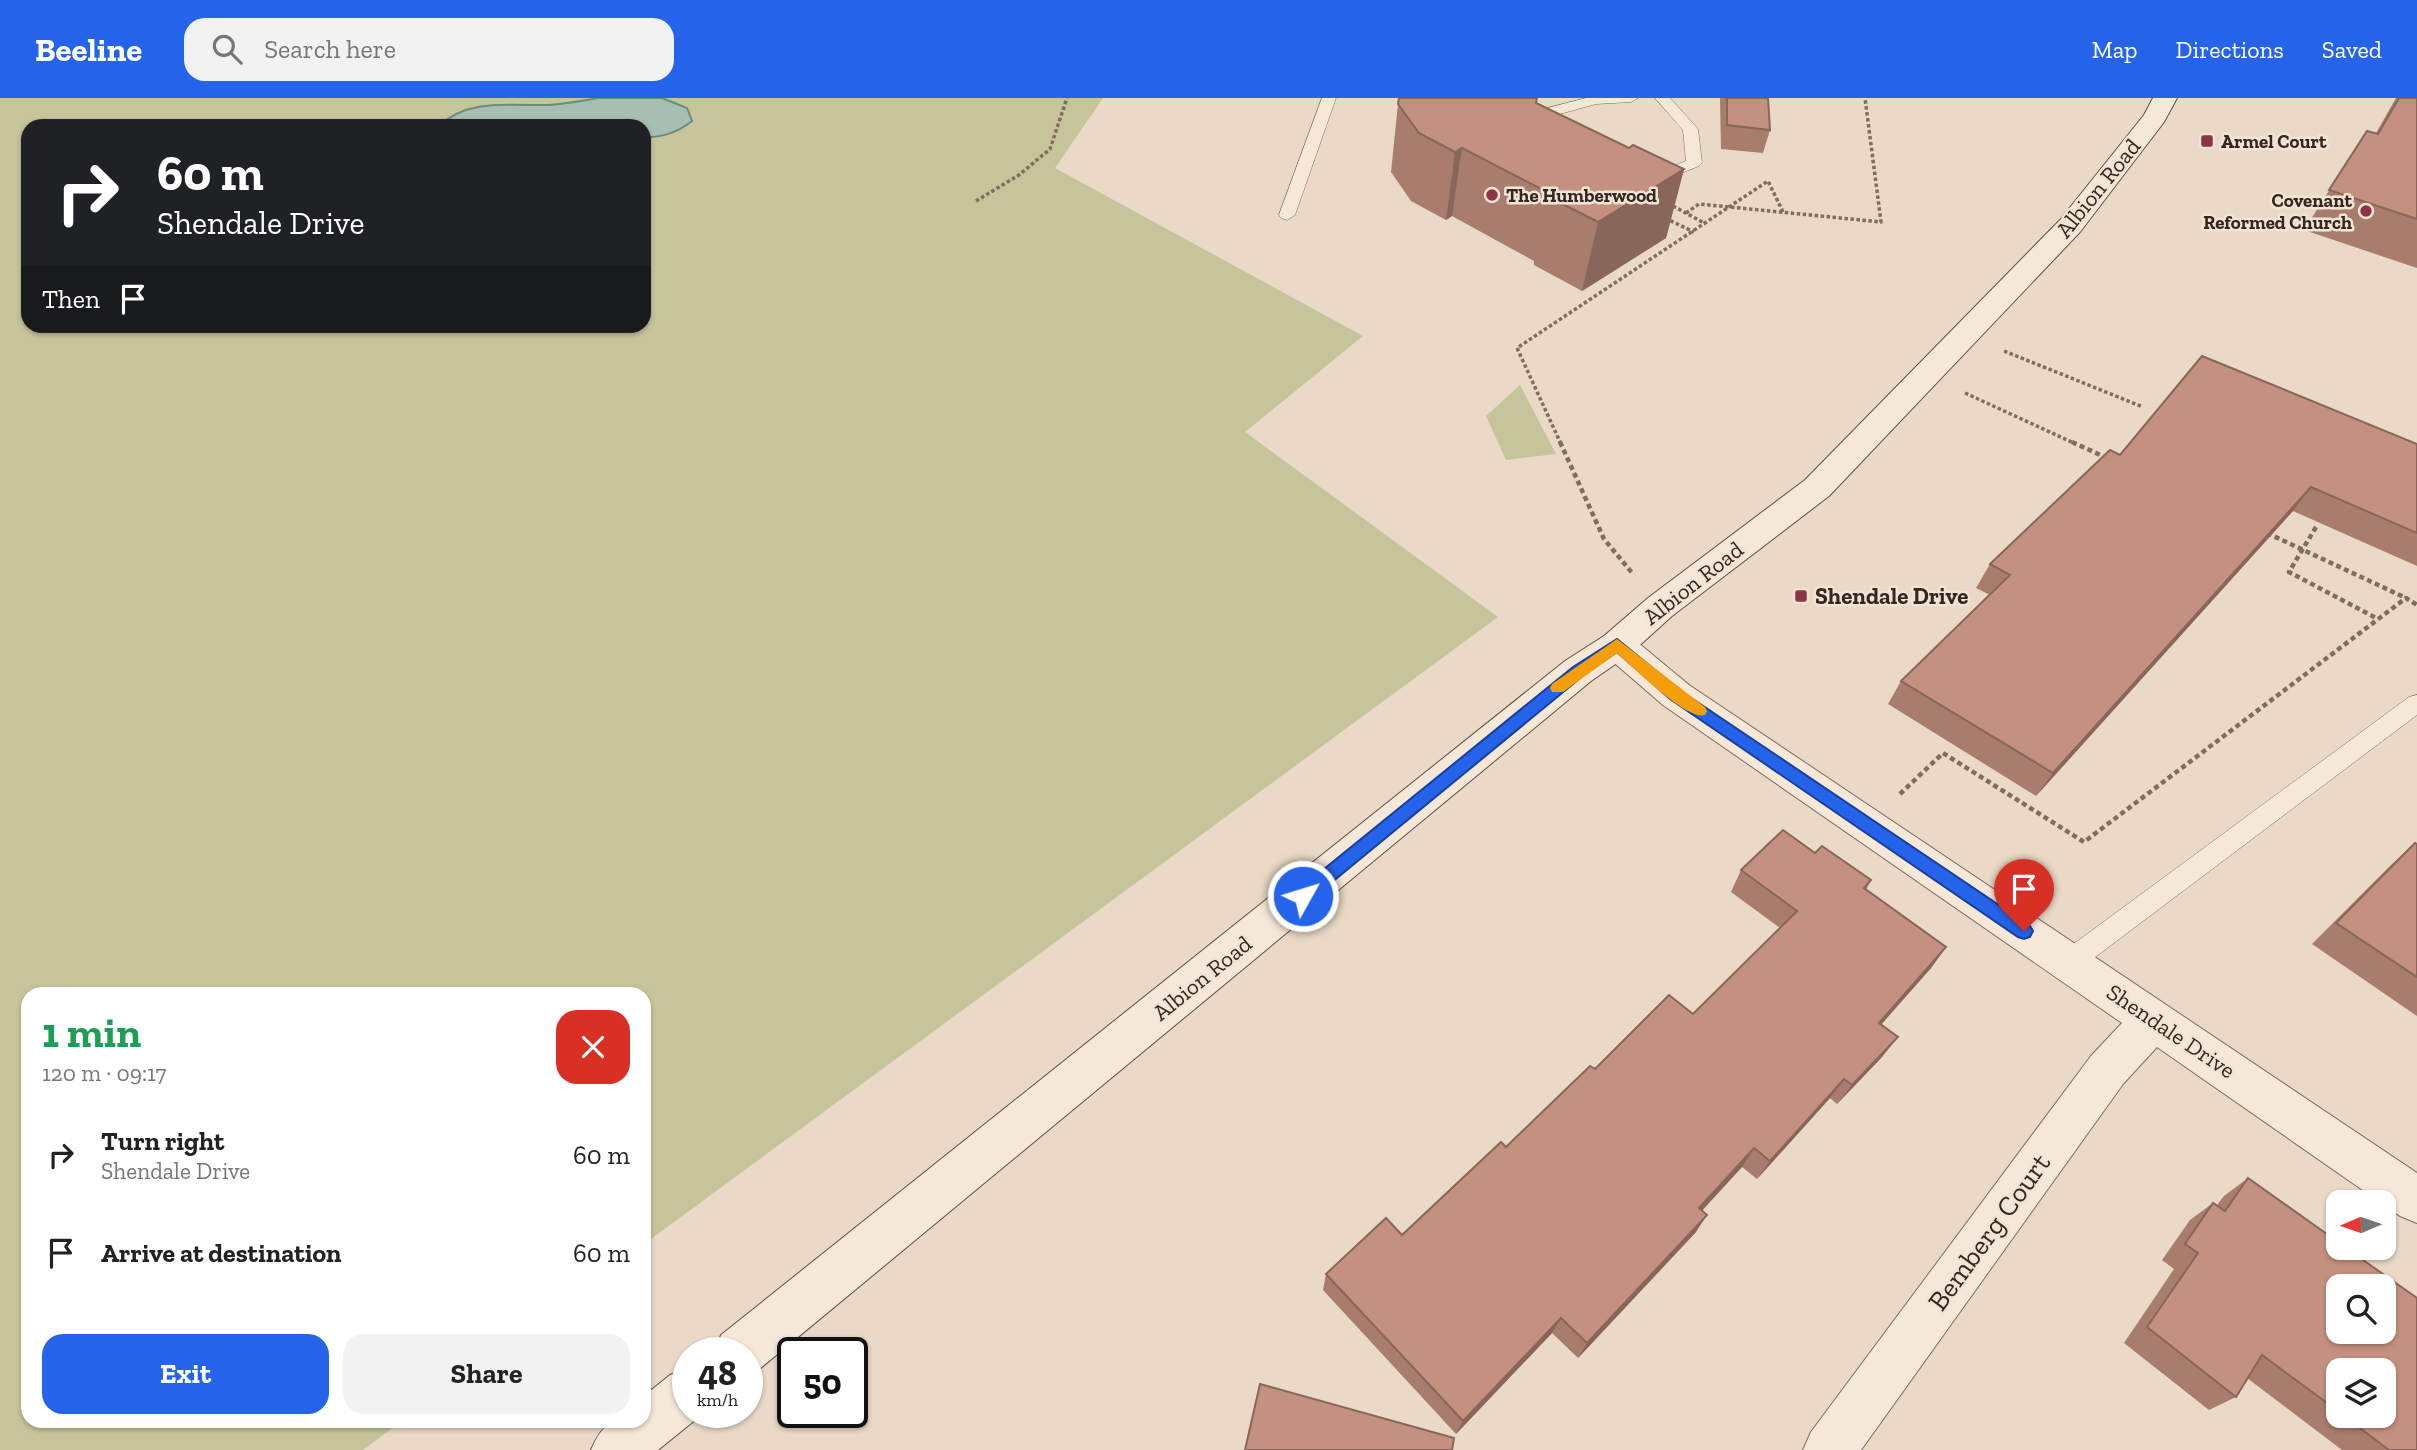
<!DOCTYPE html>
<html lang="en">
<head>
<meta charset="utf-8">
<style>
  :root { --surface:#fff; --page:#f2f2f2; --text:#222; --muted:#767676; --accent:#2563eb }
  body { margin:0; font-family:"Zilla Slab",serif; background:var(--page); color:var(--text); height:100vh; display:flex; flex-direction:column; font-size:26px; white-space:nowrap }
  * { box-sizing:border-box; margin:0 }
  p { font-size:23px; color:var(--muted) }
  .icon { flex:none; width:38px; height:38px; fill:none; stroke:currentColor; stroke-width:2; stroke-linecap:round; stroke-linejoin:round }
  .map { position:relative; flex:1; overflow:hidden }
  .sheet { position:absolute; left:21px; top:889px; width:630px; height:441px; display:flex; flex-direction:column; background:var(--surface); border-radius:21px; box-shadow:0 2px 5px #0004 }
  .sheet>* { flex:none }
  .banner { position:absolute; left:21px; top:21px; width:630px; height:214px; border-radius:21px; box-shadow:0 2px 5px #0004; background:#202124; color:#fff; overflow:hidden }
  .needle { width:46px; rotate:268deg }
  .controls { position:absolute; left:2326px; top:1092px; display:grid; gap:14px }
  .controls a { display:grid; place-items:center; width:70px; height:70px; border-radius:14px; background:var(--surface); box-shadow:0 2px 5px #0004; font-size:35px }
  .speed { position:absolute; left:672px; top:1239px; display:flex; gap:14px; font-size:35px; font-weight:700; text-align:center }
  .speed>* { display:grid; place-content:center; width:91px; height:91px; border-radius:50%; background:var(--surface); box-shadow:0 2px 5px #0004; line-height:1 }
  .speed small { font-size:18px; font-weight:400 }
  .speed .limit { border:4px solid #111; border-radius:10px; background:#fff; color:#111 }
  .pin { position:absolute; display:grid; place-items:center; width:60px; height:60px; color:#fff; margin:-72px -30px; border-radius:50% 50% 50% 0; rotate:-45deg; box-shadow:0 0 7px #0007 }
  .pin .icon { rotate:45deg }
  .me { position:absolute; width:77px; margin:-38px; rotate:51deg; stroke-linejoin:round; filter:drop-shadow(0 0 5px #0008) }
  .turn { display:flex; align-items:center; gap:24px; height:147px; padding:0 21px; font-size:32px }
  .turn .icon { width:91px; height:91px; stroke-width:2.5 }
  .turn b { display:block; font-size:49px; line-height:60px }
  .then { display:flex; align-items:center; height:66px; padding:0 21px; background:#0003; gap:14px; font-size:26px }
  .round { display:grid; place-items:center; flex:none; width:74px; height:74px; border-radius:21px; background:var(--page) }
  .head { display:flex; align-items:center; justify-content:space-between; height:119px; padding:0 21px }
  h1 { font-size:42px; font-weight:700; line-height:52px; color:#1e9e55 }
  .action { display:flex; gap:14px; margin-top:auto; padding:14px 21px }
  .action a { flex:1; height:80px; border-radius:21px; background:var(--accent); color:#fff; font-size:28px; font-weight:700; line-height:80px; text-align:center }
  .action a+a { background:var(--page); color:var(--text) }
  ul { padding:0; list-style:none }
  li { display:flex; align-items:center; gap:21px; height:98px; padding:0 21px }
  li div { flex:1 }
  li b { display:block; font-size:26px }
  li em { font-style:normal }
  header { display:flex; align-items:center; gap:42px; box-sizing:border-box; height:98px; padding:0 35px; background:var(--accent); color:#fff }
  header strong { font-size:33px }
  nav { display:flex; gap:38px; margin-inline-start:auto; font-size:24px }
  .search { width:490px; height:63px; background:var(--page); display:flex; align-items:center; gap:18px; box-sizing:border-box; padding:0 24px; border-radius:21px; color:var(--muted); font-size:26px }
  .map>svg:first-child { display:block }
  .green { fill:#c6c49b; fill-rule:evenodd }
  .water { fill:#a7beb3; stroke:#6f8b7f; stroke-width:2 }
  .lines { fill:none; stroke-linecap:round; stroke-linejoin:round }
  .lane-casing { stroke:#836b5e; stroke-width:1 }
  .street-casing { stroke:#836b5e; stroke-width:2 }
  .secondary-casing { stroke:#654d41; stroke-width:2 }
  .path-far1 { stroke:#836b5e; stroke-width:3.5; stroke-dasharray:3.5 2.5; stroke-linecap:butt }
  .path { stroke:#836b5e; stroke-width:4.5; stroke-dasharray:5 3.5; stroke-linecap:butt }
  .lane { fill:#f5e8d9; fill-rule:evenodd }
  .street { fill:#f5e8d9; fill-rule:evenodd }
  .secondary { fill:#f5e8d9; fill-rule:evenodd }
  .wall { fill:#a97d6e; fill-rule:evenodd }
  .shaded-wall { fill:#89665a }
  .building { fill:#c49180; stroke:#89665a; stroke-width:2; fill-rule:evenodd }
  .route { fill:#2563eb; stroke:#184099; stroke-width:2 }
  .slow { fill:#f59e0b }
  .poi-dot { fill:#8c3444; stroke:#f2e4d5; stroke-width:2.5 }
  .labels { text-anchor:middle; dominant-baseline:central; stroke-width:5; stroke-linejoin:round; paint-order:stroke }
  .far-poi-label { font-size:19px; font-weight:bold; fill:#352620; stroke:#f2e4d5; text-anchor:start }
  .street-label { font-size:23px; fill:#352620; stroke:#f2e4d5 }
  .poi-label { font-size:23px; font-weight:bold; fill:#352620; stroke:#f2e4d5; text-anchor:start }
  .near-street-label { font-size:28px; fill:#352620; stroke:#f2e4d5 }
</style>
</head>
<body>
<header>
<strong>Beeline</strong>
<div class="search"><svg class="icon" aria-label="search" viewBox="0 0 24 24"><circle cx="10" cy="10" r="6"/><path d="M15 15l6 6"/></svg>Search here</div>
<nav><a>Map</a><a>Directions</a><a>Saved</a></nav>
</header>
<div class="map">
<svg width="2417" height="1352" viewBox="0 0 2417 1352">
  <rect width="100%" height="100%" fill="#e9d9c6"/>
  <!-- green -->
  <g class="green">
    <path d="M0 0H1103L1055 70 1363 238 1245 334 1498 519 644 1146V896H28V1323H402L363 1352H0ZM28 28H644V228H28Z"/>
    <polygon points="1520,287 1556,356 1506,362 1486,318"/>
  </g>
  <!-- water -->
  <path class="water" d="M598 0H662L687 10 692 23C678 34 663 40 644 39V28H439C469 0 509 8 548 7 565 6 581 3 598 0Z"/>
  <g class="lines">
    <defs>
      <g id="lane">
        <polygon points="1322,0 1336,0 1295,117 1287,122 1281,120 1279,117"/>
        <polygon points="1586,0 1638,0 1631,4 1596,6 1556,17 1552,41 1549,44 1539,44 1536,41 1544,11"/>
        <polygon points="1655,0 1670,0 1698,31 1702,65 1699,68 1654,86 1646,81 1648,78 1686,63 1683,32"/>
        <polygon points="2417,597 2417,617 2078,872 2069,875 2060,872 2057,864 2060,856 2409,599"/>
      </g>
      <polygon id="street" points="1617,534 1630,538 1689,587 2417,1075 2417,1125 2400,1118 2157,949 2123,986 1861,1352 1803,1352 1811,1334 2091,958 2122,925 1663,607 1604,556 1599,547 1604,538"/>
      <g id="secondary">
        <polygon points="2153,0 2177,0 2164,24 2080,134 1829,398 1672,518 1630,556 1591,583 757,1273 747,1277 747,1255 714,1255 721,1237 1565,563 1604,538 1648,500 1805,382 2060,122 2144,17"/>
        <path d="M688 1270V1314H705L658 1352H591C604 1321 613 1323 644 1323V1298L670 1277Z"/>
      </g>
    </defs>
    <!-- lane casing -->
    <use href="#lane" class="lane-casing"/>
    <!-- street casing -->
    <use href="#street" class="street-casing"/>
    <!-- secondary casing -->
    <use href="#secondary" class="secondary-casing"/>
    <!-- path-far1 -->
    <g class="path-far1">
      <polyline points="976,103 1019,77 1050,51 1067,0"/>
      <polyline points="1673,108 1706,126"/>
      <polyline points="1686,115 1699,106 1881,124 1865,0"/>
      <polyline points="1665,120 1694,134"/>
      <polyline points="2004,253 2143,309"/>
      <polyline points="1965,295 2076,346"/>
      <polyline points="1561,346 1517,250 1768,83 1783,114"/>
    </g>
    <!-- path -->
    <g class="path">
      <polyline points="1560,344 1604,441 1633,476"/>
      <polyline points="2072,344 2107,360"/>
      <polyline points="2316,429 2289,474 2378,521"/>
      <polyline points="2267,435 2406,500"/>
      <polyline points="1900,696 1943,655 2084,744 2406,500 2417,507"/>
    </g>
    <!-- lane -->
    <use href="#lane" class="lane"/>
    <!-- street -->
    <use href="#street" class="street"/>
    <!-- secondary -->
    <use href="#secondary" class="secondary"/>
  </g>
  <!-- wall -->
  <g class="wall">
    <polygon points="1720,0 1768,0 1770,32 1763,55 1721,51"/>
    <polygon points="2396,0 2417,0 2417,170 2304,132 2367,33 2376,35"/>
    <polygon points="1536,5 1629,50 1684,71 1666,140 1582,193 1534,167 1534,163 1452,118 1446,122 1411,103 1391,74 1398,6"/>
    <polygon points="2417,346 2417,468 2293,413 2036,698 1888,606 1901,583 1990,497 1976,490 1990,466 2120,357"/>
    <polygon points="2415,745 2417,746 2417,918 2312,846 2391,767"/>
    <polygon points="1815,755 1871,782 1866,792 1946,849 1931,870 1881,926 1882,959 1837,1006 1830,1000 1757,1081 1742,1069 1702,1112 1696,1134 1578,1260 1552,1235 1456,1336 1323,1192 1326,1176 1402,1137 1506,1049 1595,971 1693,916 1780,830 1731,794 1741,772"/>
    <path d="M2248 1080 2417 1352H2342L2247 1280 2236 1299 2209 1312 2124 1245 2174 1171 2162 1162 2190 1122 2213 1105 2217 1107 2224 1098ZM2338 1272 2384 1318H2338Z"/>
  </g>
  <!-- shaded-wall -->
  <g class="shaded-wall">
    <polygon points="1462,50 1452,118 1446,122 1455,54"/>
    <polygon points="1684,71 1666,140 1582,193 1598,124"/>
    <polygon points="2311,389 2293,413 2036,698 2053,675"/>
    <polygon points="1946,849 1931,870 1865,945 1879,925"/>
    <polygon points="1898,939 1882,959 1837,1006 1852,987"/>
    <polygon points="1844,981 1830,1000 1757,1081 1770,1063"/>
    <polygon points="1754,1050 1742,1069 1688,1128 1699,1110"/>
    <polygon points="1707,1117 1696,1134 1578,1260 1587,1245"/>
    <polygon points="1561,1220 1552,1235 1456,1336 1463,1323"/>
  </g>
  <!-- building -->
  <g class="building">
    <polygon points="1399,0 1537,0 1536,5 1629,50 1633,47 1684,71 1598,124 1547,98 1551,96 1462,50 1455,54 1419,35 1398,6"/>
    <polygon points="1727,0 1768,0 1770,32 1727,27"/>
    <polygon points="2399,0 2417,0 2417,121 2329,92 2367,33 2378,36"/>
    <polygon points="2202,258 2417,346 2417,435 2311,389 2053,675 1901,583 2010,477 1990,466 2110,352 2120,357"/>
    <polygon points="1783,732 1815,755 1822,748 1871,782 1864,790 1946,849 1879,925 1898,939 1852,987 1844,981 1770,1063 1754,1050 1699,1110 1707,1117 1587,1245 1561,1220 1463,1323 1326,1176 1386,1120 1402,1137 1501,1044 1506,1049 1590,968 1595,971 1669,897 1693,916 1797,813 1741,772"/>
    <polygon points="2415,745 2417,746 2417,879 2336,825"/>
    <path d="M2248 1080 2338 1144V1150H2346L2417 1200V1352H2389L2344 1318H2384V1272H2338V1313L2262 1257 2236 1299 2147 1229 2198 1155 2185 1146 2213 1105 2225 1113ZM2338 1188H2384V1234H2338Z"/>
    <polygon points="1260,1286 1454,1340 1452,1352 1245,1352"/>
  </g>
  <!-- route -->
  <polygon class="route" points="1617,541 1681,593 2030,828 2033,833 2030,839 2024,841 2018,839 1670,601 1617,554 1584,577 1309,803 1297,803 1294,798 1297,793 1573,569"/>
  <!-- slow -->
  <path class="slow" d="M1617 541 1705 609 1707 613 1705 617C1687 623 1632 568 1617 555L1563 594H1552L1550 590 1552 586Z"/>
  <!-- markers -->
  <g class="poi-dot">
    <rect x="2200" y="36" width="14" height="14" rx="3.5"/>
    <circle cx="1492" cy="97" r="7"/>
    <circle cx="2366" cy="113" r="7"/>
    <rect x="1794" y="491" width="14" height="14" rx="3.5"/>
  </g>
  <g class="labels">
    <!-- far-poi labels -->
    <g class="far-poi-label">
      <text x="2221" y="43">Armel Court</text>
      <text x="1506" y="97">The Humberwood</text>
      <text x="2352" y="102" text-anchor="end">Covenant<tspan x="2352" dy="22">Reformed Church</tspan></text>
    </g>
    <!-- street labels -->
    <g class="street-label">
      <text transform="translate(2098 90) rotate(-51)">Albion Road</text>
      <text transform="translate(1693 485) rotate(-38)">Albion Road</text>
      <text transform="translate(1202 880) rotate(-39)">Albion Road</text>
      <text transform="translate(2171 933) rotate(34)">Shendale Drive</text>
    </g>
    <!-- poi labels -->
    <g class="poi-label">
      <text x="1815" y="498">Shendale Drive</text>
    </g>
    <!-- near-street labels -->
    <g class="near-street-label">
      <text transform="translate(1989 1134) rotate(-54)">Bemberg Court</text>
    </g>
  </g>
</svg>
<div class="controls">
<a><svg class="needle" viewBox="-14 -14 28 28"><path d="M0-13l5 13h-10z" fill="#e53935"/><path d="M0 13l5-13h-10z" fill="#767676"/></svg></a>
<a><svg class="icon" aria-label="search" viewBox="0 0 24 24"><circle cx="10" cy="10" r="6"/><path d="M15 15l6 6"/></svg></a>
<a><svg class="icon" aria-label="layers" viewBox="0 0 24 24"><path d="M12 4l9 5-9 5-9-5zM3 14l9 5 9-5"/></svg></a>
</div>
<div class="speed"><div>48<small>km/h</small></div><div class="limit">50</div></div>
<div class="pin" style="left:2024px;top:833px;background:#d93025"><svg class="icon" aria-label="arrive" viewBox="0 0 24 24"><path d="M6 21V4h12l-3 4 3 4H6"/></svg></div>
<svg class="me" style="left:1303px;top:798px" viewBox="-20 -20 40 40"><circle r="17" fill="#2563eb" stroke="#fff" stroke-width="3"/><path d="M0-11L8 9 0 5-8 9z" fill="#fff"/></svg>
<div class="banner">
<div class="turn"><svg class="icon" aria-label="right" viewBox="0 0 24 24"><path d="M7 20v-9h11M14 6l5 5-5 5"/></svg><div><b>60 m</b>Shendale Drive</div></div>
<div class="then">Then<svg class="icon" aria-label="arrive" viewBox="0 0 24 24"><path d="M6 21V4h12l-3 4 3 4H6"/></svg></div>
</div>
<section class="sheet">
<div class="head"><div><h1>1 min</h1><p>120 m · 09:17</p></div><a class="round" style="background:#d93025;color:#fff"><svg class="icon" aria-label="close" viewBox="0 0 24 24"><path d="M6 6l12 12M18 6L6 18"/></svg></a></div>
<ul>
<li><svg class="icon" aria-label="right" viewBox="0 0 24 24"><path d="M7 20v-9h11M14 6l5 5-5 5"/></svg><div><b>Turn right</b><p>Shendale Drive</p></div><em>60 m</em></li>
<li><svg class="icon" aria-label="arrive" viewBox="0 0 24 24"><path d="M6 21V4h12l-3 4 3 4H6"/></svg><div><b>Arrive at destination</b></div><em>60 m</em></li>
</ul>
<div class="action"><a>Exit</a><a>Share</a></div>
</section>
</div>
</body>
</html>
